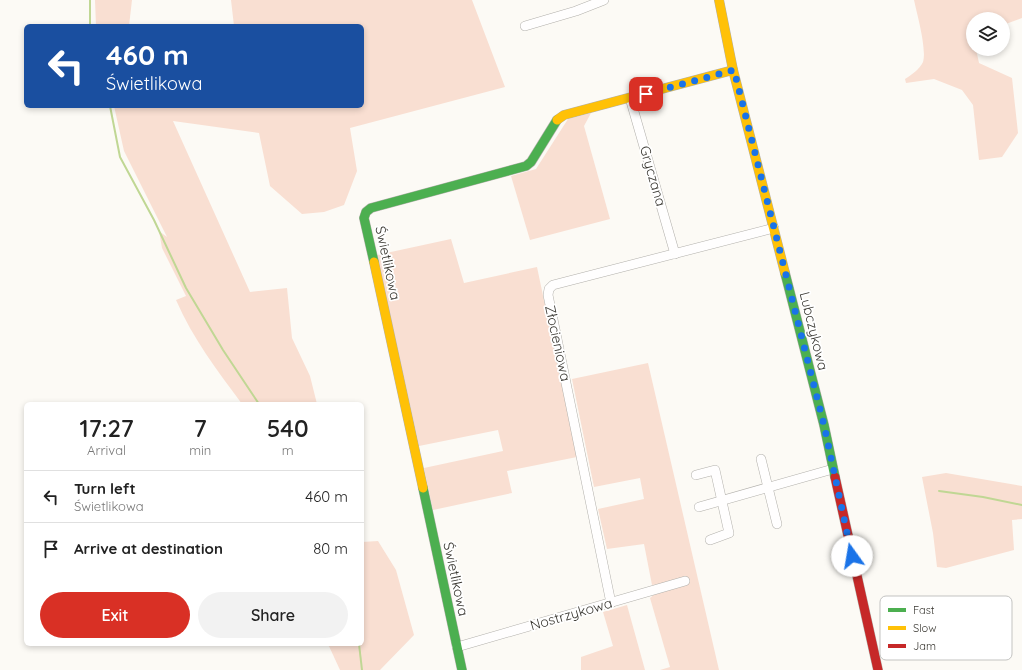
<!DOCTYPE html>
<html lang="en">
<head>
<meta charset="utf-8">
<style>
  :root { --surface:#fff; --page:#f2f2f2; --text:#222; --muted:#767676; --line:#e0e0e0; --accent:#d93025 }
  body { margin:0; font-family:Quicksand,sans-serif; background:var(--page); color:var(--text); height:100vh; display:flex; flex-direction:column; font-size:15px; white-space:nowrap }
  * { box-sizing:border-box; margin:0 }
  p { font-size:13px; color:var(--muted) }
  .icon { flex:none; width:22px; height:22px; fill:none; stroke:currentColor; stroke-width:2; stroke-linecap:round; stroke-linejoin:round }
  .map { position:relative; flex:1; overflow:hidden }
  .sheet { position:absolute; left:24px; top:402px; width:340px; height:244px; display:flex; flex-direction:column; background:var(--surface); border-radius:6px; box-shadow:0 2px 6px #0003 }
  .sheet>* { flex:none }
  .hud { position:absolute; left:24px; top:24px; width:340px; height:84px; border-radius:6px; box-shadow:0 2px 6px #0003; background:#1a4fa0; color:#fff; overflow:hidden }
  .tools { position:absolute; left:966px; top:12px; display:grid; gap:8px }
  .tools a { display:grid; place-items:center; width:44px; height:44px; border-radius:50%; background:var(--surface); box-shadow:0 2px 6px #0003; font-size:20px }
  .pin { position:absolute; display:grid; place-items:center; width:34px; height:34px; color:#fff; margin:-17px; border-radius:8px; box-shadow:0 2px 6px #0006 }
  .me { position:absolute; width:44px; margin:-22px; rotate:347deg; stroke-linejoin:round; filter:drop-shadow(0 0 3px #0008) }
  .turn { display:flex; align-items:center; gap:14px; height:84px; padding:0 16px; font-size:18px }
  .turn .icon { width:52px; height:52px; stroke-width:2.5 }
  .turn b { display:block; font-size:28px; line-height:34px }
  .eta { display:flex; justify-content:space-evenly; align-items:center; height:68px; text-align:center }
  .eta b { font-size:24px; font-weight:600; line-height:28px }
  .primary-button { display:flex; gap:8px; margin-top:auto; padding:8px 16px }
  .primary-button a { flex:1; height:46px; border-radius:24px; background:var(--accent); color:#fff; font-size:16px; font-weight:600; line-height:46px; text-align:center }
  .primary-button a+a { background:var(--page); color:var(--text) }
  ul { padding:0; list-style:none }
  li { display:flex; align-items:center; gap:12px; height:52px; padding:0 16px; border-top:1px solid var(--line) }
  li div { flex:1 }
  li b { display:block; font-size:15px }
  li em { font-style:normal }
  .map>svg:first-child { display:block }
  .green { fill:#f9dfd2 }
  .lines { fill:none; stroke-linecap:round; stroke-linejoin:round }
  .stream { stroke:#c0d794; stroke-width:2 }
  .street-casing { stroke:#b2b0ab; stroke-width:10 }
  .fast-casing { stroke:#b2b0ab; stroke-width:10 }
  .slow-casing { stroke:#b2b0ab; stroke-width:10 }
  .jam-casing { stroke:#b2b0ab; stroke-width:10 }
  .street { stroke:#fffefe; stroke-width:9 }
  .fast { stroke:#4caf50; stroke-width:9 }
  .slow { stroke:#ffc107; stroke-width:9 }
  .jam { stroke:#c62828; stroke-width:9 }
  .route { stroke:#1a73e8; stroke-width:7; stroke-dasharray:0 12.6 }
  .labels { text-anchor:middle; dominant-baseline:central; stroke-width:3.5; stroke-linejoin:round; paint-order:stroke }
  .street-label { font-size:14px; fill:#383630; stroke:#fff }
  .key { fill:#fff; stroke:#c3c3c1; stroke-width:1 }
  .key-label { font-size:11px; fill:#383630 }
</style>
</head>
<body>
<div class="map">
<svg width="1022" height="670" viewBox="0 0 1022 670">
  <rect width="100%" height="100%" fill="#fcfaf5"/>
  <!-- green -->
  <g class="green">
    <polygon points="95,0 132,0 129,26 96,26"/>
    <path d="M231 0H472L505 87 350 128 357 171 344 205 324 212 302 214 270 186 259 133 173 121 250 292 287 288 292 338 310 376 317 404H242C217 370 193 339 176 300L186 296 162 248 159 231 167 237 124 151 114 106H362V26H234Z"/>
    <path d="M914 0H1022V18L1003 25V19H973V49H976L979 63 1012 78 1018 133 1002 157 979 160 973 105 962 90 934 79 906 83 905 79C911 75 920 69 923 62 927 49 917 14 914 0Z"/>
    <polygon points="591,113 584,126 610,219 530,240 511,176 536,169 568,119"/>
    <polygon points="451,239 464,283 537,267 577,457 507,471 512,493 433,510 424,468 503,451 498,430 419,446 377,255"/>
    <polygon points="648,363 719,670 660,670 670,667 650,598 667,583 652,585 644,544 607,549 598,509 644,499 640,478 594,487 572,379"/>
    <polygon points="946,473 1022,486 1022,519 1012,520 1014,550 946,568 937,567 933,533 922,477"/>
    <polygon points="378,541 396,570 414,635 380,670 340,670 328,644 362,644 362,542"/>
    <polygon points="627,605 645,670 581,670 581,657 613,646 603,612"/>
  </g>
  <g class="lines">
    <!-- stream -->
    <g class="stream">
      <polyline points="90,0 90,26"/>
      <polyline points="110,106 120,157 154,220 186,288 223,350 259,404"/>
      <polyline points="939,491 983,497 1022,505"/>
      <polyline points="359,644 362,670"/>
    </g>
    <defs>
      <g id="street">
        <polyline points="525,26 576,11 604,0"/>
        <polyline points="630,98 675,254"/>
        <polyline points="761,459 777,524"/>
        <polyline points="696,475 715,470 729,533 710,540"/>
        <polyline points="699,507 833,469"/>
        <polyline points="611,603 548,295 549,289 553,285 774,228"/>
        <polyline points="457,647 685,581"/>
      </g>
      <g id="fast">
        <polyline points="374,262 364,218 366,212 371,208 526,166 531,162 557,120"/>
        <polyline points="785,273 824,425 835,477"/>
        <polyline points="423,488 462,670"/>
      </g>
      <g id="slow">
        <polyline points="719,0 733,70 785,273"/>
        <polyline points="557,120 564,115 733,70"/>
        <polyline points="374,262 423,488"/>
      </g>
      <polyline id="jam" points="835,477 878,670"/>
    </defs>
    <!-- street casing -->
    <use href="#street" class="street-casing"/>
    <!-- fast casing -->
    <use href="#fast" class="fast-casing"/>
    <!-- slow casing -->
    <use href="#slow" class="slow-casing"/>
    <!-- jam casing -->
    <use href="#jam" class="jam-casing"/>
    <!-- street -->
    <use href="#street" class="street"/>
    <!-- fast -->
    <use href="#fast" class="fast"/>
    <!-- slow -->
    <use href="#slow" class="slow"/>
    <!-- jam -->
    <use href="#jam" class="jam"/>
  </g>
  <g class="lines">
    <!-- route -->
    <polyline class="route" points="646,94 734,70 824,425 852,556"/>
  </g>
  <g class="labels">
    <!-- street labels -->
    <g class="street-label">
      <text transform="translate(653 176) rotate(74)">Gryczana</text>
      <text transform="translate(388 263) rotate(78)">Świetlikowa</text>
      <text transform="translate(814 331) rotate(76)">Lubczykowa</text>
      <text transform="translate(558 343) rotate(78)">Złocieniowa</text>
      <text transform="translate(456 579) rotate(78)">Świetlikowa</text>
      <text transform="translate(571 614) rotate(-16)">Nostrzykowa</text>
    </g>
  </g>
  <!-- legend -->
  <rect x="880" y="596" width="132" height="64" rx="6" class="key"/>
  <rect x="888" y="608" width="18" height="4" fill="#4caf50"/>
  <rect x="888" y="626" width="18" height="4" fill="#ffc107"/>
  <rect x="888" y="644" width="18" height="4" fill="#c62828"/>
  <g class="key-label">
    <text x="913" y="614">Fast</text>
    <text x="913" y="632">Slow</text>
    <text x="913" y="650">Jam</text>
  </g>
</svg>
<div class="tools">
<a><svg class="icon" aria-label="layers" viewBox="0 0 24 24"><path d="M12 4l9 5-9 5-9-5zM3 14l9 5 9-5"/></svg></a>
</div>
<div class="pin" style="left:646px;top:94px;background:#d93025"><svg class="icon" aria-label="arrive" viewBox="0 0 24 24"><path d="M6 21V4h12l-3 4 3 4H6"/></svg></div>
<svg class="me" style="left:852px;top:556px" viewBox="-20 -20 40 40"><circle r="19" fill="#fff"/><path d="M0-13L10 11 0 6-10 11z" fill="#1a73e8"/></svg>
<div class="hud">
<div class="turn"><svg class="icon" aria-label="left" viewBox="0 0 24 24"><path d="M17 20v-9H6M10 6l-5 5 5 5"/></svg><div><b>460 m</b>Świetlikowa</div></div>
</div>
<section class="sheet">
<div class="eta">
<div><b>17:27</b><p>Arrival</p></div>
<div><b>7</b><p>min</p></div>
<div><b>540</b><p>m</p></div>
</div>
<ul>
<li><svg class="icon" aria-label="left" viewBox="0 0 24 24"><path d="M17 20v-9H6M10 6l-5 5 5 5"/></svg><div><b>Turn left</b><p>Świetlikowa</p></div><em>460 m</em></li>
<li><svg class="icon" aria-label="arrive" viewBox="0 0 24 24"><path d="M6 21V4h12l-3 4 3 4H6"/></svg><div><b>Arrive at destination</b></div><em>80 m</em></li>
</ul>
<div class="primary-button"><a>Exit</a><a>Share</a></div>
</section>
</div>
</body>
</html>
